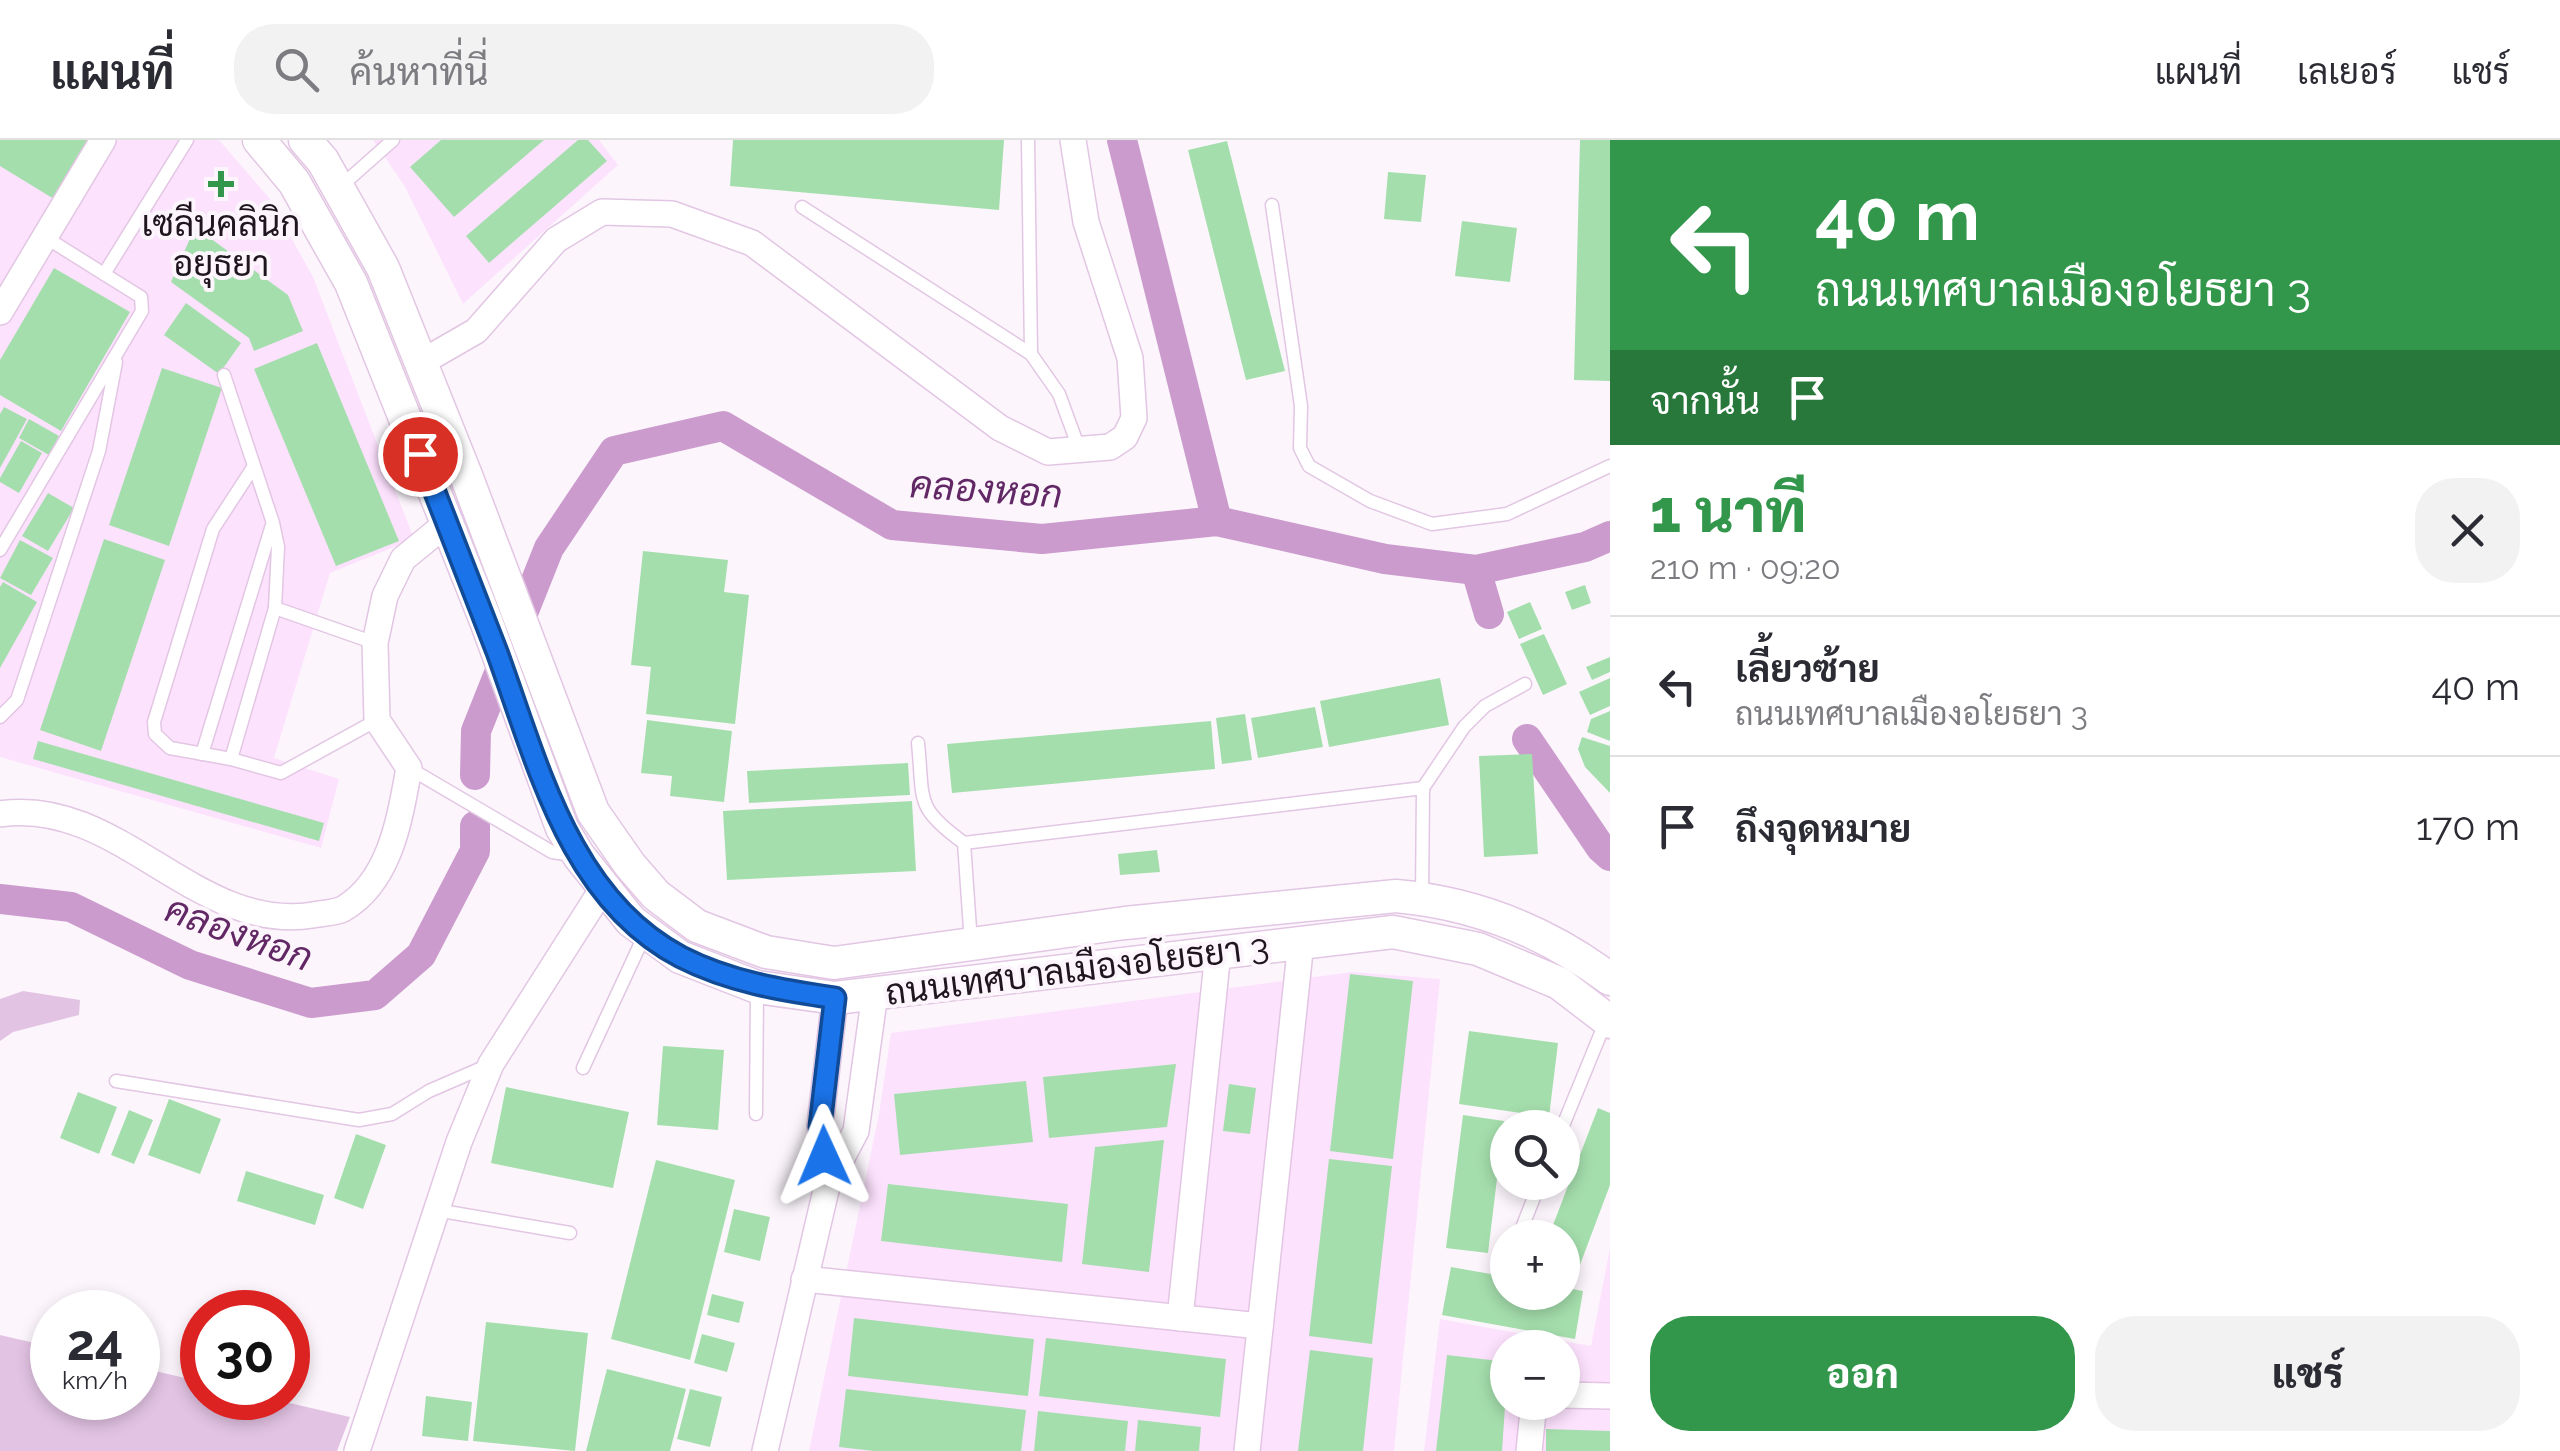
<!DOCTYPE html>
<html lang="th">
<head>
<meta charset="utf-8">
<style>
  :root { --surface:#fff; --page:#f2f2f3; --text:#2b2b33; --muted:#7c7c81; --line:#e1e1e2; --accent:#32964b }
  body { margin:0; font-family:Raleway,Sarabun,sans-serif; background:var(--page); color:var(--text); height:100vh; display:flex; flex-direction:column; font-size:38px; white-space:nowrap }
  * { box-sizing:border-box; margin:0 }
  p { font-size:32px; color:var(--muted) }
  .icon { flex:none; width:55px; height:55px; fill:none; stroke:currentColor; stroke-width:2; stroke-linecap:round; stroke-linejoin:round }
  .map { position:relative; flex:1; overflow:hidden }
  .panel { display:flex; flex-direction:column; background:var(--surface); width:950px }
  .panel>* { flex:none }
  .top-card { background:#32964b; color:#fff; overflow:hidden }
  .fabs { position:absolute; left:1490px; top:970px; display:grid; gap:20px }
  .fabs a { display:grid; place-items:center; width:90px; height:90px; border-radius:50%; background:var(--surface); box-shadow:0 5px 15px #0003; font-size:50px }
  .speed { position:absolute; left:30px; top:1150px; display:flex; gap:20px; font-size:50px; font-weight:700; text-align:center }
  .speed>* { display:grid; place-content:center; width:130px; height:130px; border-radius:50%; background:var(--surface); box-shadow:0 5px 15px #0003; line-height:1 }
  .speed small { font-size:25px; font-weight:400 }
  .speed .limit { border:15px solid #d22; background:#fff; color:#111 }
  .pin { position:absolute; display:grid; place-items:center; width:85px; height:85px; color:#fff; margin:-42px; border:5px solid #fff; border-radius:50%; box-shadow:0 2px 10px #0007 }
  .me { position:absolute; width:110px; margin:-55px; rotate:359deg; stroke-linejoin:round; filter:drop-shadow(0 0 8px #0008) }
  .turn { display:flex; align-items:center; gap:35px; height:210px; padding:0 40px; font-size:45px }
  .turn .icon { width:130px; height:130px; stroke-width:2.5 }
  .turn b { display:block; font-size:70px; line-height:85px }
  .then { display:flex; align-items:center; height:95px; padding:0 40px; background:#0003; gap:20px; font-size:38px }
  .round { display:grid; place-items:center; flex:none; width:105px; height:105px; border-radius:40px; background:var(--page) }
  .head { display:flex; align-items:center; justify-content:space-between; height:170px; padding:0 40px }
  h1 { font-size:60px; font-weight:800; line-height:75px; color:var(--accent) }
  .primary-button { display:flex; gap:20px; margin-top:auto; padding:20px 40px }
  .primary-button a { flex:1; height:115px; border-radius:40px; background:var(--accent); color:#fff; font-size:40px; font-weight:800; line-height:115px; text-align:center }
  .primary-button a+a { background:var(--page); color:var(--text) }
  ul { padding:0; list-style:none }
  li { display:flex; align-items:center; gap:30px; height:140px; padding:0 40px; border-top:2px solid var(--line) }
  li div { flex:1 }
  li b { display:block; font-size:38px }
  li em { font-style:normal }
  header { display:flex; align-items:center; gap:60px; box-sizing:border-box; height:140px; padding:0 50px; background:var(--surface); border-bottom:2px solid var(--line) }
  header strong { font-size:48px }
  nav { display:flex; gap:55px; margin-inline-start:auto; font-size:35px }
  .search { width:700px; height:90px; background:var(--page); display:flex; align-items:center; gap:25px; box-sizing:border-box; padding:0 35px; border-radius:40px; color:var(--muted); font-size:38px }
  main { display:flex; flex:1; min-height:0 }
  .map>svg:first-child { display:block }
  .built { fill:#fde2fe; fill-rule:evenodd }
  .green { fill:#e3c3e4 }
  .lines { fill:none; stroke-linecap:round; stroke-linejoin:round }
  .canal { stroke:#cc9bce; stroke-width:30 }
  .building { fill:#a5dead }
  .service-casing { stroke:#e2c6e3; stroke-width:15 }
  .minor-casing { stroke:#e2c6e3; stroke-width:28 }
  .tertiary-casing { stroke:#e2c6e3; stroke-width:35 }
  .service { stroke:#fff; stroke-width:12 }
  .minor { stroke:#fff; stroke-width:25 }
  .tertiary { stroke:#fff; stroke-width:32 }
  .route-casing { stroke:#114b97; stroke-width:25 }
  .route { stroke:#1a73e8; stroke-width:18 }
  .poi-dot { fill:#32964b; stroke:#fcf6fc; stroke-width:4 }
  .labels { text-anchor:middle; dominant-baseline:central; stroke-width:8; stroke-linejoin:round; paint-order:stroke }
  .poi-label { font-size:35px; fill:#1f151f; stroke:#fcf6fc }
  .street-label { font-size:35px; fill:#1f151f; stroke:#fcf6fc }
  .water-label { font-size:38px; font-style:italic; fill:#622866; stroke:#fcf6fc }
</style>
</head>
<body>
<header>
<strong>แผนที่</strong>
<div class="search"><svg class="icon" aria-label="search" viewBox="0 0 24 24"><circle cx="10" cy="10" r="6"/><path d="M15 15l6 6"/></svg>ค้นหาที่นี่</div>
<nav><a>แผนที่</a><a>เลเยอร์</a><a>แชร์</a></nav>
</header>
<main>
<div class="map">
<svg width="1610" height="1311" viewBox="0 0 1610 1311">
  <rect width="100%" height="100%" fill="#fcf6fc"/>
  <!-- built -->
  <g class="built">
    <polygon points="0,0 219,0 270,59 313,137 414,399 330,433 274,618 339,639 321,708 0,617"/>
    <polygon points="373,0 599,0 618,25 463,164 404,45"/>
    <polygon points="1352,832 1440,839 1394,1311 809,1311 879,974 891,893"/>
    <path d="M1610 1108V1311H1424L1440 1179 1591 1206ZM1508 1208H1562V1262H1508Z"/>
  </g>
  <!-- green -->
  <g class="green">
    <polygon points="23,851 80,860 79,875 13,892 0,901 0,859"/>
    <polygon points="0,1195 52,1207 52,1258 138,1258 138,1227 202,1242 202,1258 268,1258 350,1277 337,1311 0,1311"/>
  </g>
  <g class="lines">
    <!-- canal -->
    <g class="canal">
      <polyline points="1122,0 1217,381"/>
      <polyline points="1476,430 1489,474"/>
      <polyline points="1527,599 1601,708 1610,716"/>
      <polyline points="475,635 476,591 549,408 614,311 723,286 892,385 1042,399 1217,381 1385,419 1476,430 1585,407 1610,396"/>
      <polyline points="0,759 71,767 190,825 311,863 375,855 421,815 475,711 475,686"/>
    </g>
  </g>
  <!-- building -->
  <g class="building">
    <polygon points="0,0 90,0 54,59 0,26"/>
    <polygon points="441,0 544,0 454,77 410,27"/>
    <polygon points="578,0 588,0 607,21 489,123 466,96"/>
    <polygon points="733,0 1004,0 999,70 730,46"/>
    <polygon points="1580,0 1610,0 1610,241 1574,240"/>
    <polygon points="1227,1 1285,231 1246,240 1188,10"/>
    <polygon points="1388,32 1426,35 1421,82 1384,79"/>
    <polygon points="1462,81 1517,88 1510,142 1455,136"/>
    <polygon points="195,87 288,155 303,191 254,211 249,198 171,142"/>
    <polygon points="54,128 130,172 61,291 0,255 0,220"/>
    <polygon points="186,163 241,203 219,234 164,195"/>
    <polygon points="317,203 399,401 336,426 254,229"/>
    <polygon points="162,228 222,248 169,406 109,385"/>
    <polygon points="4,267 27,279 0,328 0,274"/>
    <polygon points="29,279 59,296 49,315 19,298"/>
    <polygon points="21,301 42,313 19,353 0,342 0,338"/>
    <polygon points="48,353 74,368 48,411 22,396"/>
    <polygon points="104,399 165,420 101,611 40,590"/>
    <polygon points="20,400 53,418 31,455 0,438"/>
    <polygon points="643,411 728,420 724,452 749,455 735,584 646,574 651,527 631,525"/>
    <polygon points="3,442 37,462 0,528 0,447"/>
    <polygon points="1585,445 1591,463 1572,470 1565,452"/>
    <polygon points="1530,462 1542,489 1519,499 1507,472"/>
    <polygon points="1544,494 1567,544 1543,555 1520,504"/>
    <polygon points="1610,517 1610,532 1592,540 1586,527"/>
    <polygon points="1440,538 1449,585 1329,607 1320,561"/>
    <polygon points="1610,538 1610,566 1590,575 1579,552"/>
    <polygon points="1315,567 1323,607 1258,618 1251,578"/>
    <polygon points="1610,571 1610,601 1587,592 1591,579"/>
    <polygon points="1245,574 1252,620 1222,624 1216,578"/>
    <polygon points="647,580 732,591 724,662 670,656 672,636 641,633"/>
    <polygon points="1211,581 1215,629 952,653 947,604"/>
    <polygon points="1582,597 1610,606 1610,653 1585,627 1578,609"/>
    <polygon points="38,601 324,683 319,701 33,619"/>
    <polygon points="1532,614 1538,714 1484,717 1479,616"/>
    <polygon points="908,623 910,655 749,663 747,631"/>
    <polygon points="912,661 916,731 727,740 723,671"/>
    <polygon points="1157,710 1160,732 1120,735 1118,714"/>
    <polygon points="1350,834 1413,841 1393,1019 1330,1011"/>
    <polygon points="1469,891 1558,903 1549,977 1459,964"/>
    <polygon points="663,906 724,910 718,990 657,985"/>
    <polygon points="1176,924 1167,987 1049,998 1043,937"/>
    <polygon points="1026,941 1033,1002 900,1015 894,954"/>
    <polygon points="1229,944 1256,948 1250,994 1223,991"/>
    <polygon points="506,947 629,972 613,1048 491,1023"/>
    <polygon points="78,952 117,967 99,1014 60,998"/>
    <polygon points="169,959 221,979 200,1034 148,1015"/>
    <polygon points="1598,968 1610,973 1610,1045 1578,1130 1562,1124 1562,1098 1548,1098"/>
    <polygon points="129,970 153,980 134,1024 111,1015"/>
    <polygon points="1463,975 1504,981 1488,1113 1446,1108"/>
    <polygon points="356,994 386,1005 363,1069 334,1058"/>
    <polygon points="1164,1000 1149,1132 1082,1124 1095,1007"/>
    <polygon points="1329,1019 1392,1026 1372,1204 1309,1196"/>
    <polygon points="656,1020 735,1040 690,1220 611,1199"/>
    <polygon points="246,1031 324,1055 315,1085 237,1061"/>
    <polygon points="888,1044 1068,1064 1062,1122 881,1101"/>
    <polygon points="734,1069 770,1077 760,1121 724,1112"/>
    <polygon points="1451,1127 1508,1137 1508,1152 1562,1152 1562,1147 1583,1151 1575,1199 1442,1175"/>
    <polygon points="712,1154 744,1162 739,1183 707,1175"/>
    <polygon points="854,1178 1034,1199 1028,1256 848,1236"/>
    <polygon points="486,1182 588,1193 575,1311 473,1301"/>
    <polygon points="702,1194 735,1203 727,1232 694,1223"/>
    <polygon points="1046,1198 1226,1219 1220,1277 1039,1256"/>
    <polygon points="1310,1210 1373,1218 1363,1311 1298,1311"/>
    <polygon points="1447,1215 1508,1222 1502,1311 1436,1311"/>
    <polygon points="607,1229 686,1249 670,1311 586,1311"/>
    <polygon points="690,1249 722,1257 710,1307 677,1299"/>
    <polygon points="846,1249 1026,1270 1021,1311 874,1311 839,1307"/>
    <polygon points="426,1256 472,1262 468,1301 422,1296"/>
    <polygon points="1038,1271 1128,1281 1125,1311 1034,1311"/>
    <polygon points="1138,1280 1201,1287 1199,1311 1135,1311"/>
    <polygon points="1546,1289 1610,1291 1610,1311 1546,1311"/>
  </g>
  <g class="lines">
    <defs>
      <g id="service">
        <polyline points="1028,0 1031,214"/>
        <polyline points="340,47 393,0"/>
        <polyline points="1272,65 1301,266 1300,308 1309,326 1370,361 1432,384 1507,374 1610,326"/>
        <polyline points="802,67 1031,214 1059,254 1080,311"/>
        <polyline points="45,97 104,134"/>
        <polyline points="224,235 273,383 278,407 275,468"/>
        <polyline points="0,410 142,171 141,157 104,134 187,0"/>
        <polyline points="375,503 275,468 231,619 281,633 377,580"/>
        <polyline points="0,577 17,560 99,311 116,222"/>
        <path d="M918 603C924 661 914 667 964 703"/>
        <polyline points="202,614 272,385"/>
        <polyline points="231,619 170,608 155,594 154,582 213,389 254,326"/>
        <polyline points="409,628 552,712 572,715"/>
        <polyline points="1423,648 1464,587 1485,566 1525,544"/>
        <polyline points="971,803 964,703 1423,648 1422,758"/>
        <polyline points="583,928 645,794"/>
        <polyline points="116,941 359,980 392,974 429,951 489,925"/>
        <polyline points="756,974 757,849"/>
        <polyline points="1562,988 1605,883"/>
        <polyline points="436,1070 570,1093"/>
        <polyline points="1518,1098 1540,1042"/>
      </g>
      <g id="minor">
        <polyline points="0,172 103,0"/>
        <polyline points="422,222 476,191 556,100 602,72 672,74 752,103 1000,288 1048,312 1110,307 1125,297 1134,278 1130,218 1086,82 1073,0"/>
        <path d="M0 674C118 656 196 794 313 775 322 773 335 773 343 769 391 741 400 677 409 628L377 580 375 503 385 456 403 419 447 383"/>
        <polyline points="827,1046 820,985 835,858"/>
        <polyline points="804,1139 1260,1186"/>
        <polyline points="1180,1178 1218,812"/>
        <polyline points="1562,1255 1610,1256"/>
        <polyline points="357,1311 459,1002 491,924 603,748"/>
        <polyline points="765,1311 827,1046 856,991 875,853"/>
        <polyline points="1247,1311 1301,802"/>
        <polyline points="1529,1311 1534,1262"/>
      </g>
      <g id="tertiary">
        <polyline points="259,0 294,42 351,143 486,481 562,688 579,716 631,781 680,817 757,847 835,858 1393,792 1478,809 1559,843 1610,882"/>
        <path d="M305 0 323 21 383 128 467 338 593 672 630 725 656 755 697 786 766 812 834 823 1125 783 1396 756C1475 763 1547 792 1610 839"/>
      </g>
    </defs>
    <!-- service casing -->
    <use href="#service" class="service-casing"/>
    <!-- minor casing -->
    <use href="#minor" class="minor-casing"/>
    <!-- tertiary casing -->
    <use href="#tertiary" class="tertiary-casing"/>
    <!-- service -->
    <use href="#service" class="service"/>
    <!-- minor -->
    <use href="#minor" class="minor"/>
    <!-- tertiary -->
    <use href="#tertiary" class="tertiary"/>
  </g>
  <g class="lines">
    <defs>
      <path id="route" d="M420 314C446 380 472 446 497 512 537 621 569 759 681 817 730 842 781 850 835 858L820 986 824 1016"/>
    </defs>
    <!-- route casing -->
    <use href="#route" class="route-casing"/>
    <!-- route -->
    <use href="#route" class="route"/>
  </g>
  <!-- markers -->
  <path class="poi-dot" d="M216 29h10v10h10v10h-10v10h-10v-10h-10v-10h10z"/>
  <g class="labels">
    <!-- poi labels -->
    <g class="poi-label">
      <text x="221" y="83">เซลีนคลินิก<tspan x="221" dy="40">อยุธยา</tspan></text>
    </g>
    <!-- street labels -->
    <g class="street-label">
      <text transform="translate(1077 829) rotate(-7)">ถนนเทศบาลเมืองอโยธยา 3</text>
    </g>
    <!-- water labels -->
    <g class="water-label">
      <text transform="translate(986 349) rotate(4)">คลองหอก</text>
      <text transform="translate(239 793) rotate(20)">คลองหอก</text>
    </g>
  </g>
</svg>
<div class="fabs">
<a><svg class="icon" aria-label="search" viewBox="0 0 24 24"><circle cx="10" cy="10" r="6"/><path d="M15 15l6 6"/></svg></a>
<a>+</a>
<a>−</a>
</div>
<div class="speed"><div>24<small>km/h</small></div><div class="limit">30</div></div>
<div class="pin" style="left:420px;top:314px;background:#d93025"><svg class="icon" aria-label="arrive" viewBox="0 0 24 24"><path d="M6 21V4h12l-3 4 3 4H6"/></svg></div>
<svg class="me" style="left:824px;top:1016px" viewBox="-20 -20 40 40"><path d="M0-17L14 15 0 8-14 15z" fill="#1a73e8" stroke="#fff" stroke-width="4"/></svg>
</div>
<section class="panel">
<div class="top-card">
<div class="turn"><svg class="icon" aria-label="left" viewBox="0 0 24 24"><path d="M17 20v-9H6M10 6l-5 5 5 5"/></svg><div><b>40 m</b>ถนนเทศบาลเมืองอโยธยา 3</div></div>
<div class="then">จากนั้น<svg class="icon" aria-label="arrive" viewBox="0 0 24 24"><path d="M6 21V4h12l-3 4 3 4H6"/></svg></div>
</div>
<div class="head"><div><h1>1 นาที</h1><p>210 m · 09:20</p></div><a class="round"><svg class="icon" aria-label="close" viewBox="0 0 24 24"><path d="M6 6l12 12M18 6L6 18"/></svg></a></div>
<ul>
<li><svg class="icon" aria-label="left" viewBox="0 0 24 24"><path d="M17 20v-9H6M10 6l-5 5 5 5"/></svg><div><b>เลี้ยวซ้าย</b><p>ถนนเทศบาลเมืองอโยธยา 3</p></div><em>40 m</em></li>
<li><svg class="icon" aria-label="arrive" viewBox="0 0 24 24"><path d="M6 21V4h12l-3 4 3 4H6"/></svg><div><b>ถึงจุดหมาย</b></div><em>170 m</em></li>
</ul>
<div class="primary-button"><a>ออก</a><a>แชร์</a></div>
</section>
</main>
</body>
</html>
